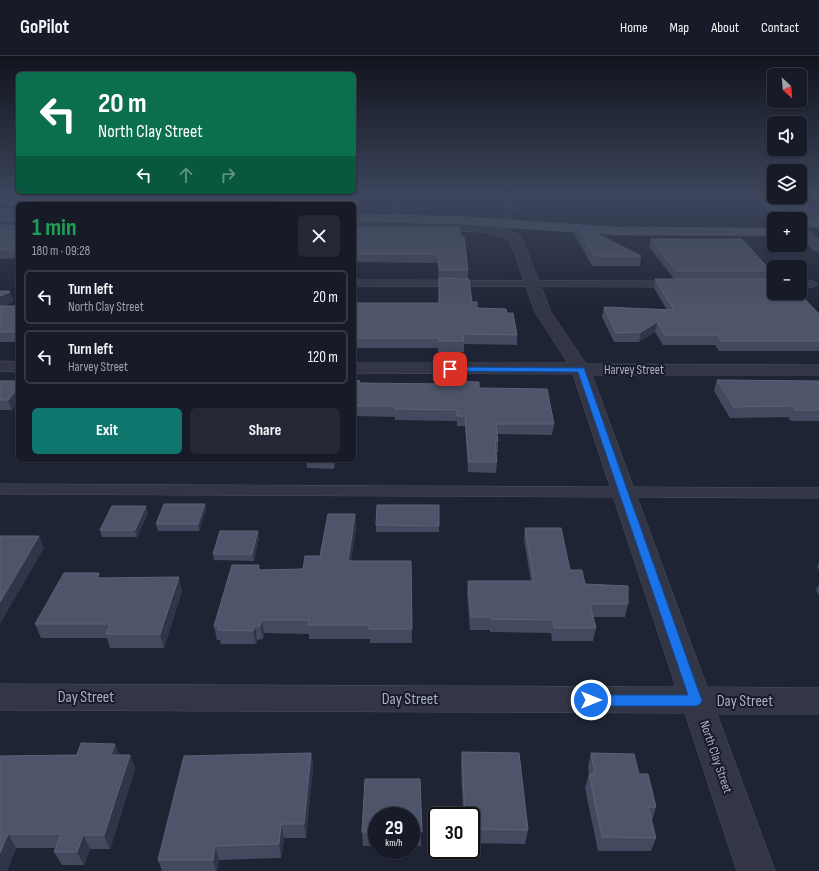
<!DOCTYPE html>
<html lang="en">
<head>
<meta charset="utf-8">
<style>
  :root { --surface:#171b28; --page:#242834; --text:#f1f3f6; --muted:#9ea1a8; --line:#363945; --accent:#0f766e }
  body { margin:0; font-family:"Sofia Sans Condensed",sans-serif; background:var(--page); color:var(--text); height:100vh; display:flex; flex-direction:column; font-size:15px; white-space:nowrap }
  * { box-sizing:border-box; margin:0 }
  p { font-size:13px; color:var(--muted) }
  .icon { flex:none; width:22px; height:22px; fill:none; stroke:currentColor; stroke-width:2; stroke-linecap:round; stroke-linejoin:round }
  .map { position:relative; flex:1; overflow:hidden }
  .side { position:absolute; left:16px; top:146px; width:340px; height:260px; display:flex; flex-direction:column; background:var(--surface); border-radius:6px; box-shadow:0 1px 3px #0004,0 0 0 1px var(--line) }
  .side>* { flex:none }
  .banner { position:absolute; left:16px; top:16px; width:340px; height:122px; border-radius:6px; box-shadow:0 1px 3px #0004,0 0 0 1px var(--line); background:#0b6e4f; color:#fff; overflow:hidden }
  .needle { width:26px; rotate:154deg }
  .tools { position:absolute; left:767px; top:12px; display:grid; gap:8px }
  .tools a { display:grid; place-items:center; width:40px; height:40px; border-radius:6px; background:var(--surface); box-shadow:0 1px 3px #0004,0 0 0 1px var(--line); font-size:20px }
  .speed { position:absolute; left:368px; top:751px; display:flex; gap:8px; font-size:20px; font-weight:700; text-align:center }
  .speed>* { display:grid; place-content:center; width:52px; height:52px; border-radius:50%; background:var(--surface); box-shadow:0 1px 3px #0004,0 0 0 1px var(--line); line-height:1 }
  .speed small { font-size:10px; font-weight:400 }
  .speed .limit { border:2px solid #111; border-radius:6px; background:#fff; color:#111 }
  .pin { position:absolute; display:grid; place-items:center; width:34px; height:34px; color:#fff; margin:-17px; border-radius:8px; box-shadow:0 2px 6px #0006 }
  .me { position:absolute; width:44px; margin:-22px; rotate:90deg; stroke-linejoin:round; filter:drop-shadow(0 0 3px #0008) }
  .turn { display:flex; align-items:center; gap:14px; height:84px; padding:0 16px; font-size:18px }
  .turn .icon { width:52px; height:52px; stroke-width:2.5 }
  .turn b { display:block; font-size:28px; line-height:34px }
  .lanes { display:flex; align-items:center; height:38px; padding:0 16px; background:#0003; justify-content:center; gap:20px; direction:ltr }
  .lanes .off { opacity:.35 }
  .round { display:grid; place-items:center; flex:none; width:42px; height:42px; border-radius:6px; background:var(--page) }
  .overview { display:flex; align-items:center; justify-content:space-between; height:68px; padding:0 16px }
  h1 { font-size:24px; font-weight:700; line-height:30px; color:#1e9e55 }
  .primary-button { display:flex; gap:8px; margin-top:auto; padding:8px 16px }
  .primary-button a { flex:1; height:46px; border-radius:6px; background:var(--accent); color:#fff; font-size:16px; font-weight:700; line-height:46px; text-align:center }
  .primary-button a+a { background:var(--page); color:var(--text) }
  ul { padding:0; list-style:none }
  li { display:flex; align-items:center; gap:12px; height:54px; margin:0 8px 6px; padding:0 8px; border:2px solid var(--line); border-radius:6px }
  li div { flex:1 }
  li b { display:block; font-size:15px }
  li em { font-style:normal }
  header { display:flex; align-items:center; gap:24px; box-sizing:border-box; height:56px; padding:0 20px; background:var(--surface); border-bottom:1px solid var(--line) }
  header strong { font-size:19px }
  nav { display:flex; gap:22px; margin-inline-start:auto; font-size:14px }
  .map>svg:first-child { display:block }
  .lines { fill:none; stroke-linecap:round; stroke-linejoin:round }
  .service-casing { stroke:#4d5161; stroke-width:1 }
  .minor-casing { stroke:#4d5161; stroke-width:1 }
  .secondary-casing { stroke:#4d5161; stroke-width:1 }
  .primary-casing { stroke:#3c4050; stroke-width:1 }
  .service { fill:#323646; fill-rule:evenodd }
  .minor { fill:#323646; fill-rule:evenodd }
  .secondary { fill:#404459; fill-rule:evenodd }
  .primary { fill:#505566; fill-rule:evenodd }
  .wall { fill:#43495e }
  .shaded-wall { fill:#303549 }
  .building { fill:#4e5469; stroke:#5d6277 }
  .route { fill:#1a73e8; stroke:#114b97 }
  .labels { text-anchor:middle; dominant-baseline:central; stroke-width:4; stroke-linejoin:round; paint-order:stroke }
  .street-label { font-size:13px; fill:#acb0c3; stroke:#181c2a }
  .near-street-label { font-size:16px; fill:#acb0c3; stroke:#181c2a }
</style>
</head>
<body>
<header>
<strong>GoPilot</strong>
<nav><a>Home</a><a>Map</a><a>About</a><a>Contact</a></nav>
</header>
<div class="map">
<svg width="819" height="815" viewBox="0 0 819 815">
  <rect width="100%" height="100%" fill="#1f2435"/>
  <g class="lines">
    <defs>
      <g id="service">
        <polygon points="393,141 406,141 400,144 399,158 393,158 392,156"/>
        <polygon points="512,141 520,141 514,150 510,162 504,162 503,160 506,150"/>
        <polygon points="354,224 675,225 680,228 675,231 354,230"/>
        <polygon points="800,225 813,225 818,228 813,231 800,231"/>
        <polygon points="0,428 819,432 819,442 0,438"/>
      </g>
      <g id="minor">
        <rect x="0" y="165" width="18" height="8"/>
        <path d="M354 166C388 166 422 166 455 167 478 169 501 168 521 180L551 256 586 308 819 309V319H592L707 631 819 632V658H717L775 815H737L685 657 0 654V628L676 631 573 318 354 317V307H568L535 256 510 185C494 175 475 176 456 175 422 173 388 174 354 174Z"/>
        <polygon points="0,305 18,306 18,316 0,315"/>
      </g>
      <g id="secondary">
        <polygon points="755,141 768,141 793,163 780,163"/>
        <polygon points="784,141 797,141 819,158 819,168 815,167"/>
        <polygon points="800,170 805,171 819,184 819,195 814,194 800,181"/>
      </g>
      <g id="primary">
        <rect x="0" y="157" width="18" height="8"/>
        <polygon points="354,158 454,160 617,171 774,172 774,180 617,179 454,168 354,166"/>
        <rect x="800" y="163" width="19" height="8"/>
      </g>
    </defs>
    <!-- service casing -->
    <use href="#service" class="service-casing"/>
    <!-- minor casing -->
    <use href="#minor" class="minor-casing"/>
    <!-- secondary casing -->
    <use href="#secondary" class="secondary-casing"/>
    <!-- primary casing -->
    <use href="#primary" class="primary-casing"/>
    <!-- service -->
    <use href="#service" class="service"/>
    <!-- minor -->
    <use href="#minor" class="minor"/>
    <!-- secondary -->
    <use href="#secondary" class="secondary"/>
    <!-- primary -->
    <use href="#primary" class="primary"/>
  </g>
  <!-- wall -->
  <g class="wall">
    <polygon points="0,141 43,141 34,148 18,148 18,155 17,150 0,150"/>
    <polygon points="811,141 819,141 819,147"/>
    <polygon points="0,153 16,153 18,160 14,164 0,164"/>
    <polygon points="575,168 641,200 640,210 592,210 574,178"/>
    <polygon points="0,169 18,170 18,202 0,203"/>
    <polygon points="354,171 461,181 468,214 468,223 472,246 477,252 507,257 517,279 517,289 464,288 464,296 438,296 438,292 354,292 354,247 439,247 438,207 354,206"/>
    <polygon points="651,183 771,215 769,223 819,258 819,295 719,295 715,289 663,289 655,276 639,286 614,286 602,261 604,251 667,254 654,232 655,223 674,223 649,191"/>
    <polygon points="0,235 9,235 13,244 13,246 3,250 18,250 18,286 0,286"/>
    <polygon points="354,324 360,325 360,327 479,332 554,368 552,379 497,378 498,385 498,396 496,396 497,406 496,417 468,416 465,370 457,370 457,365 395,364 395,361 356,360 355,365 354,365"/>
    <polygon points="717,324 819,325 819,365 791,365 788,361 730,362 714,335"/>
    <polygon points="0,325 18,325 12,354 0,354"/>
    <polygon points="306,404 336,404 334,413 307,412"/>
    <polygon points="206,454 199,475 158,475 156,468"/>
    <polygon points="148,457 137,481 102,481 100,474"/>
    <polygon points="355,458 356,472 351,505 411,505 412,587 370,587 370,583 309,583 309,578 264,577 263,583 257,584 256,588 221,588 220,584 217,584 214,570 259,509 260,514 303,513 320,500"/>
    <polygon points="376,469 439,470 439,476 376,476"/>
    <polygon points="525,472 585,528 628,548 625,561 593,561 596,572 593,585 552,585 551,577 490,576 490,574 470,574 467,538 468,525 531,525 524,484"/>
    <polygon points="259,482 254,505 214,504 213,498"/>
    <polygon points="819,506 819,514 817,511"/>
    <polygon points="100,522 182,535 164,592 110,592 107,582 41,582 35,568"/>
    <polygon points="819,528 819,539 816,534"/>
    <polygon points="462,696 528,774 525,788 471,787 471,760 463,760 461,710"/>
    <polygon points="311,697 313,711 306,782 284,782 281,802 219,804 217,815 162,815 158,804"/>
    <polygon points="591,697 639,718 656,751 652,765 656,782 651,795 598,795 585,732 589,718 588,711"/>
    <polygon points="130,699 135,713 110,793 90,793 84,809 62,809 54,796 56,792 16,792 7,815 0,700"/>
    <polygon points="365,723 420,723 421,790 411,790 411,760 377,760 377,790 363,790 362,776"/>
  </g>
  <!-- shaded-wall -->
  <g class="shaded-wall">
    <polygon points="31,141 43,141 34,148 22,148"/>
    <polygon points="358,141 360,141 357,157 354,158 354,150"/>
    <polygon points="16,153 18,160 14,164 12,156"/>
    <polygon points="9,235 13,246 0,251 0,240"/>
    <polygon points="657,266 655,276 639,286 641,276"/>
    <polygon points="18,332 18,346 12,354 8,344"/>
    <polygon points="355,350 356,360 355,365"/>
    <polygon points="334,404 336,404 334,413"/>
    <polygon points="205,448 206,454 199,475 198,468"/>
    <polygon points="146,450 148,457 137,481 135,474"/>
    <polygon points="355,458 356,472 349,518 348,505"/>
    <polygon points="258,475 259,482 254,505 252,498"/>
    <polygon points="39,480 44,492 0,568 0,546"/>
    <polygon points="99,517 103,531 97,522"/>
    <polygon points="179,521 182,535 164,592 160,578"/>
    <polygon points="262,564 264,577 263,583 260,570"/>
    <polygon points="255,570 257,584 256,588 253,575"/>
    <polygon points="115,688 121,702 111,699"/>
    <polygon points="311,697 313,711 306,782 304,768"/>
    <polygon points="130,699 135,713 110,793 104,779"/>
    <polygon points="281,768 284,782 281,802 279,788"/>
    <polygon points="8,778 16,792 7,815 0,815 0,797"/>
    <polygon points="83,779 90,793 84,809 77,796"/>
    <polygon points="215,790 219,804 217,815 216,815 213,804"/>
  </g>
  <!-- building -->
  <g class="building">
    <polygon points="0,141 31,141 22,148 18,148 18,151 17,152 17,144 16,142 0,142"/>
    <polygon points="278,141 358,141 357,149 354,150 354,148 275,148"/>
    <polygon points="0,153 16,153 12,156 0,156"/>
    <polygon points="575,168 580,169 641,200 594,200"/>
    <polygon points="0,169 18,170 18,194 0,194"/>
    <polygon points="354,171 459,171 461,181 464,181 468,214 439,214 438,198 354,198"/>
    <polygon points="651,183 742,183 771,215 676,215"/>
    <polygon points="439,222 469,223 472,246 477,246 477,252 506,253 507,257 513,257 517,279 463,278 464,285 438,285 438,282 354,282 354,247 439,247"/>
    <polygon points="655,223 774,223 774,237 799,237 819,258 819,285 721,285 717,279 665,279 657,266 641,276 616,277 604,251 674,254"/>
    <polygon points="0,235 9,235 10,236 0,240"/>
    <rect x="0" y="250" width="18" height="26"/>
    <polygon points="354,324 360,325 359,327 445,328 445,325 479,326 479,332 547,333 554,368 496,368 498,385 495,385 497,406 469,406 465,360 457,360 457,354 395,353 395,350 355,350 355,355 354,355"/>
    <polygon points="717,324 819,325 819,354 795,354 792,350 734,351"/>
    <polygon points="0,325 18,325 18,332 8,344 0,344"/>
    <polygon points="164,448 205,448 198,468 156,468"/>
    <polygon points="377,449 439,449 439,470 376,469"/>
    <polygon points="112,450 146,450 135,474 100,474"/>
    <polygon points="328,458 355,458 348,505 411,505 412,573 369,573 369,569 308,569 309,564 262,564 260,570 255,570 253,575 218,574 219,570 214,570 232,509 259,509 258,514 303,513 305,500 320,500"/>
    <polygon points="525,472 561,472 570,514 582,514 585,528 628,530 628,548 590,548 596,572 554,572 553,564 491,563 491,561 471,561 468,525 534,525"/>
    <polygon points="220,475 258,475 252,498 213,498"/>
    <polygon points="0,480 39,480 0,546"/>
    <polygon points="64,517 99,517 97,522 179,521 160,578 106,578 110,568 35,568"/>
    <polygon points="81,687 115,688 111,699 130,699 104,779 83,779 77,796 54,796 61,778 8,778 0,797 0,700 77,699"/>
    <polygon points="462,696 519,697 528,774 471,773 471,760 465,760"/>
    <polygon points="311,697 304,768 281,768 279,788 215,790 213,804 158,804 184,700"/>
    <polygon points="591,697 634,698 639,718 648,718 656,751 648,751 656,782 602,781 589,718 595,718"/>
    <polygon points="365,723 420,723 422,776 411,776 411,760 377,760 377,776 362,776"/>
  </g>
  <!-- sky -->
  <linearGradient id="sky" x2="0" y2="1"><stop stop-color="#11141d"/><stop offset="0.55" stop-color="#3c455c"/><stop offset="1" stop-color="#3c455c" stop-opacity="0"/></linearGradient>
  <rect width="819" height="255" fill="url(#sky)"/>
  <!-- route -->
  <polygon class="route" points="447,311 584,312 702,645 700,648 696,650 591,650 587,648 585,644 587,640 591,639 688,639 578,316 450,315 447,315"/>
  <g class="labels">
    <!-- street labels -->
    <g class="street-label">
      <text x="634" y="314">Harvey Street</text>
      <text transform="translate(716 701) rotate(71)">North Clay Street</text>
    </g>
    <!-- near-street labels -->
    <g class="near-street-label">
      <text x="86" y="641">Day Street</text>
      <text x="410" y="643">Day Street</text>
      <text x="745" y="645">Day Street</text>
    </g>
  </g>
</svg>
<div class="tools">
<a><svg class="needle" viewBox="-14 -14 28 28"><path d="M0-13l5 13h-10z" fill="#e53935"/><path d="M0 13l5-13h-10z" fill="#9ea1a8"/></svg></a>
<a><svg class="icon" aria-label="sound" viewBox="0 0 24 24"><path d="M4 9h4l5-4v14l-5-4H4zM17 9q2 3 0 6"/></svg></a>
<a><svg class="icon" aria-label="layers" viewBox="0 0 24 24"><path d="M12 4l9 5-9 5-9-5zM3 14l9 5 9-5"/></svg></a>
<a>+</a>
<a>−</a>
</div>
<div class="speed"><div>29<small>km/h</small></div><div class="limit">30</div></div>
<div class="pin" style="left:450px;top:313px;background:#d93025"><svg class="icon" aria-label="arrive" viewBox="0 0 24 24"><path d="M6 21V4h12l-3 4 3 4H6"/></svg></div>
<svg class="me" style="left:591px;top:644px" viewBox="-20 -20 40 40"><circle r="17" fill="#1a73e8" stroke="#fff" stroke-width="3"/><path d="M0-11L8 9 0 5-8 9z" fill="#fff"/></svg>
<div class="banner">
<div class="turn"><svg class="icon" aria-label="left" viewBox="0 0 24 24"><path d="M17 20v-9H6M10 6l-5 5 5 5"/></svg><div><b>20 m</b>North Clay Street</div></div>
<div class="lanes"><svg class="icon" aria-label="left" viewBox="0 0 24 24"><path d="M17 20v-9H6M10 6l-5 5 5 5"/></svg><svg class="icon off" aria-label="ahead" viewBox="0 0 24 24"><path d="M12 20V5M6 11l6-6 6 6"/></svg><svg class="icon off" aria-label="right" viewBox="0 0 24 24"><path d="M7 20v-9h11M14 6l5 5-5 5"/></svg></div>
</div>
<section class="side">
<div class="overview"><div><h1>1 min</h1><p>180 m · 09:28</p></div><a class="round"><svg class="icon" aria-label="close" viewBox="0 0 24 24"><path d="M6 6l12 12M18 6L6 18"/></svg></a></div>
<ul>
<li><svg class="icon" aria-label="left" viewBox="0 0 24 24"><path d="M17 20v-9H6M10 6l-5 5 5 5"/></svg><div><b>Turn left</b><p>North Clay Street</p></div><em>20 m</em></li>
<li><svg class="icon" aria-label="left" viewBox="0 0 24 24"><path d="M17 20v-9H6M10 6l-5 5 5 5"/></svg><div><b>Turn left</b><p>Harvey Street</p></div><em>120 m</em></li>
</ul>
<div class="primary-button"><a>Exit</a><a>Share</a></div>
</section>
</div>
</body>
</html>
